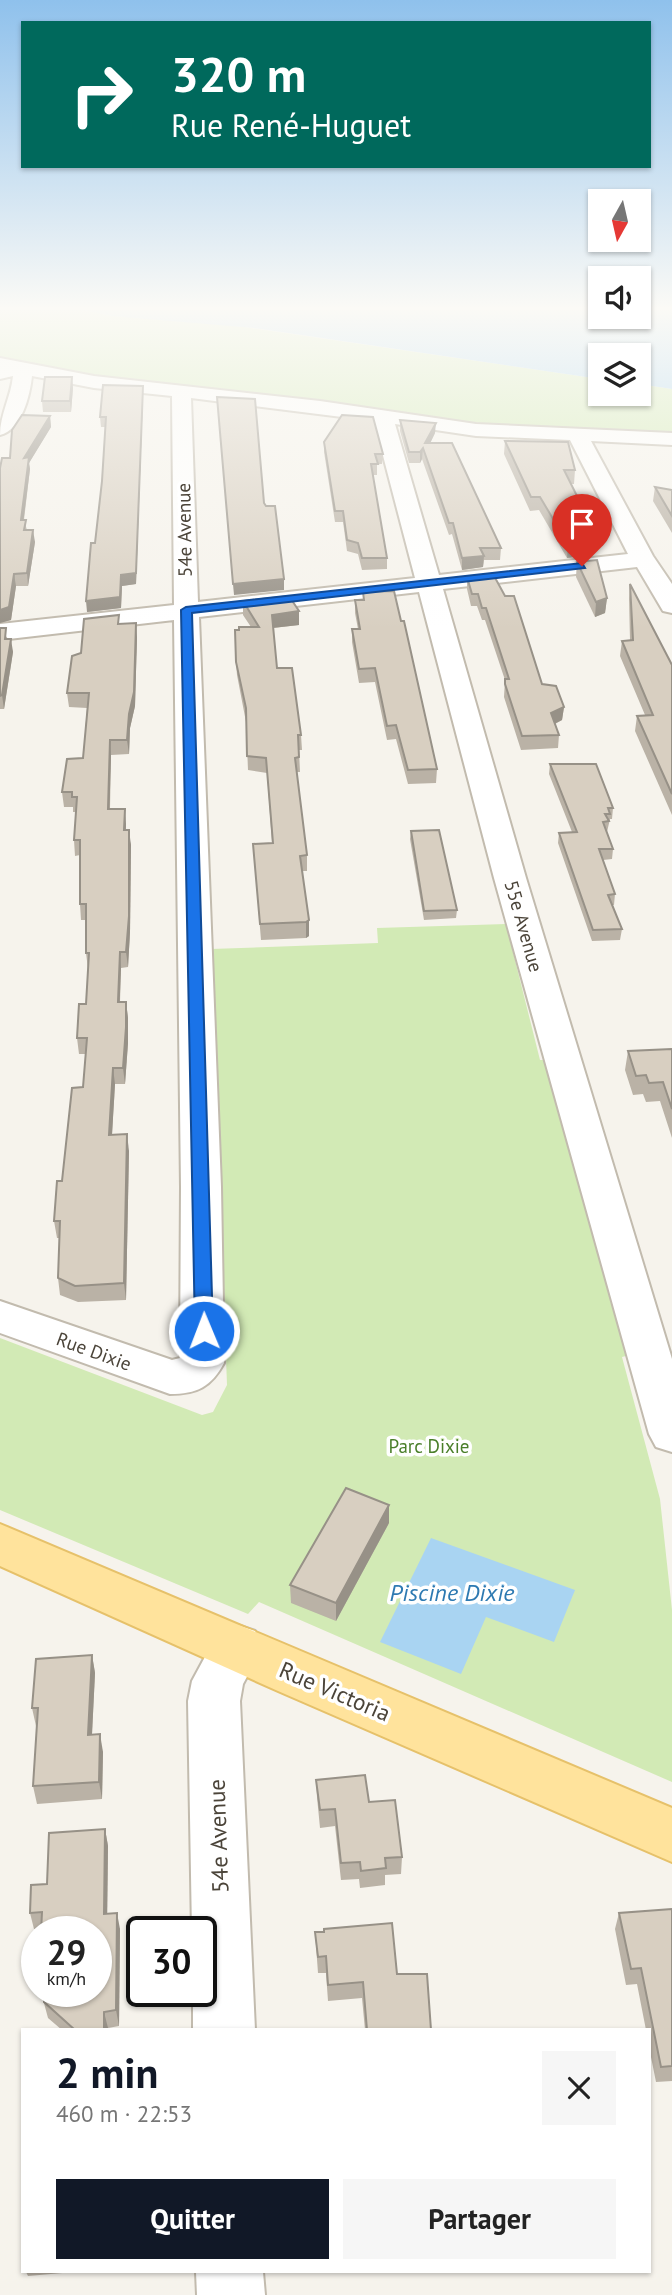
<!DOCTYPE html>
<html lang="fr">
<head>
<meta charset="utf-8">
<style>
  :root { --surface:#fff; --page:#f6f6f6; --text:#222; --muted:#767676; --accent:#111827 }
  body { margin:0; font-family:"PT Sans",sans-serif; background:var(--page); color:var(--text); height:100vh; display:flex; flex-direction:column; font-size:26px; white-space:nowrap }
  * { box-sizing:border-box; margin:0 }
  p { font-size:23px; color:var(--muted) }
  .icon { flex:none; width:38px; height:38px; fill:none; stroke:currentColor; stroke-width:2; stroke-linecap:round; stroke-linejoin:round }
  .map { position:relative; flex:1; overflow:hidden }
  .drawer { position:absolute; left:21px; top:2028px; width:630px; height:245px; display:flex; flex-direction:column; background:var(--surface); border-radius:0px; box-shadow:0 2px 5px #0004 }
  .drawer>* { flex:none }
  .top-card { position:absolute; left:21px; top:21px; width:630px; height:147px; border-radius:0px; box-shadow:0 2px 5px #0004; background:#00695c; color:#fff; overflow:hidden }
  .needle { width:46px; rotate:188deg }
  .controls { position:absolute; left:588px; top:189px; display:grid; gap:14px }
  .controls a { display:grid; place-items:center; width:63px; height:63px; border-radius:0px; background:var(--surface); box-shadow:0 2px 5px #0004; font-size:35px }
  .speed { position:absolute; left:21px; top:1916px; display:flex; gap:14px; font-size:35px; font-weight:700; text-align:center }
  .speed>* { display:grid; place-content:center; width:91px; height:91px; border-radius:50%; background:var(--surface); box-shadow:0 2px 5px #0004; line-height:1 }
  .speed small { font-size:18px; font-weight:400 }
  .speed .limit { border:4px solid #111; border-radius:10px; background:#fff; color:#111 }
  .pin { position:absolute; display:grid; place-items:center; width:60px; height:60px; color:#fff; margin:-72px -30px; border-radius:50% 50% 50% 0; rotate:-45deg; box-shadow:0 0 7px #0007 }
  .pin .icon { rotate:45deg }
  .me { position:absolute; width:77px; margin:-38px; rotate:359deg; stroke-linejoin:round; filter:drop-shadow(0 0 5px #0008) }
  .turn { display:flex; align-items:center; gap:24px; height:147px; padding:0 35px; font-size:32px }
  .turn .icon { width:91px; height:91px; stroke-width:2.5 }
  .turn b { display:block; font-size:49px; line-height:60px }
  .round { display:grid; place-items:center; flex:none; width:74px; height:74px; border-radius:0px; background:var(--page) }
  .headline { display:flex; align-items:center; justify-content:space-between; height:119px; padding:0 35px }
  h1 { font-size:42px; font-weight:600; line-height:52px; color:var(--accent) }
  .button { display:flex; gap:14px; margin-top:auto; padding:14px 35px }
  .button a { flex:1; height:80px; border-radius:0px; background:var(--accent); color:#fff; font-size:28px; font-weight:600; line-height:80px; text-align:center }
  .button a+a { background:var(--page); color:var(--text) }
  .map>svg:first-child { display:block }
  .green { fill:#d2eab5 }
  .water { fill:#a9d4f2 }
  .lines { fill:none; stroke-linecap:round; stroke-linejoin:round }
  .minor-casing { stroke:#c2bbae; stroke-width:4 }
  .major-casing { stroke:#e6c16a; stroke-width:4 }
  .minor { fill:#fff; fill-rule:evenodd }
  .major { fill:#ffe39c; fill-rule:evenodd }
  .wall { fill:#bab2a6 }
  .shaded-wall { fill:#979187 }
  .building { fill:#d8cfc1; stroke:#979187; stroke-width:2 }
  .route { fill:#1a73e8; stroke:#114b97; stroke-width:2 }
  .labels { text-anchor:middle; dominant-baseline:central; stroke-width:7; stroke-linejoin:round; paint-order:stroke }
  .street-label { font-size:19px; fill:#4b4439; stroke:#fff }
  .park-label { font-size:19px; fill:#4a7f2a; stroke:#fff }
  .near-street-label { font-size:23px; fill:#4b4439; stroke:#fff }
  .near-water-label { font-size:24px; font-style:italic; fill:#2e7ab2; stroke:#fff }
</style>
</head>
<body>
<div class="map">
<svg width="672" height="2295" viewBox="0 0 672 2295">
  <rect width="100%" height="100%" fill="#f6f3ec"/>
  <!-- green -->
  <g class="green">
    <polygon points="0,308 75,308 112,316 203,321 600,379 600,394 639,394 639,384 672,389 672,435 495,429 110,380 0,360"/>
    <polygon points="506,924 540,1060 550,1060 630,1355 622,1357 660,1499 672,1610 672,1782 259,1602 248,1614 0,1510 0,1338 202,1415 213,1412 227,1385 211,949 378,943 377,928"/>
  </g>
  <!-- water -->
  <g class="water">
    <polygon points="75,308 600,308 600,317 639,317 639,308 672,308 672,389 639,384 639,355 600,355 600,379 254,328 112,316"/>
    <polygon points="431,1538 575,1590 554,1642 486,1617 461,1674 380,1642"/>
  </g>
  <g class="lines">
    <defs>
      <g id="minor">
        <path d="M0 358 94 376 320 401 476 424 672 433V445L591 441 653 556 672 584V613L663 611 637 567 443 589 526 878 672 1359V1452L656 1447 649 1434 494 878 419 592 199 617 221 1187 224 1363C211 1387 197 1394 170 1394L0 1333V1301L172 1360 180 1358 181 1187 174 620 0 640V624L174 605 172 396 94 388 32 376C30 395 22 430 0 435 0 414 11 397 13 376L0 379ZM191 398 374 421 415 578 198 602ZM395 424 476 436 570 440 628 554 439 575Z"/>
        <polygon points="237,1625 255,1631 263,1647 243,1684 240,1701 255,2030 193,2030 193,1992 201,1992 201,1932 192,1932 188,1701 192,1681 219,1631"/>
        <polygon points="196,2272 263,2272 265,2295 197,2295"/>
      </g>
      <polygon id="major" points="0,1524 672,1808 672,1862 278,1691 0,1566"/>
    </defs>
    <!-- minor casing -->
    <use href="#minor" class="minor-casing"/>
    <!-- major casing -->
    <use href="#major" class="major-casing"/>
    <!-- minor -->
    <use href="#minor" class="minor"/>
    <!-- major -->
    <use href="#major" class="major"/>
  </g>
  <!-- wall -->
  <g class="wall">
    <polygon points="143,386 143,396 136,584 122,586 121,608 87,612 102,481 106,427 101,427 100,417"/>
    <polygon points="73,388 71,412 43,412 42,401"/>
    <polygon points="50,416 51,427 29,463 30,469 24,520 27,530 35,542 28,586 16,586 11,620 0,623 0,468"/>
    <polygon points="400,420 435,433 430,443 501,548 500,560 484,560 483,567 462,570 452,534 449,535 422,459 420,463 409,463 400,431"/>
    <polygon points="505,441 575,470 574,484 571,484 593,541 591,555 567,558 539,510 530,511 504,454"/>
    <polygon points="324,442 383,454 382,464 377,464 377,475 372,475 387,558 387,569 362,570 358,554 347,551 343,522 335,522 324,452"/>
    <polygon points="655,487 672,490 672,533 653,501"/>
    <polygon points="577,562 607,598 605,613 595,617 576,577"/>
    <polygon points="467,577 542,684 564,707 562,720 555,724 559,735 558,748 521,750 504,697 505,680 485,620 482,620 477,606 471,606 467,589"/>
    <polygon points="630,584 672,665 672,815 635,731 637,716 645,715 620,656 622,641 630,640 629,599"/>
    <polygon points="363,592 437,769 436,783 408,784 396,739 387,740 375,682 359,683 352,642 352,629 358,629 355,613 355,600 363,600"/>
    <polygon points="243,601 299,625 273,628 277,668 301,735 302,750 299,750 300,772 296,772 307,855 307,871 302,871 309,920 309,936 306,938 261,940 253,844 272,843 267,773 248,770 246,722 237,675 236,662 239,630 251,627 243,615"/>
    <polygon points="119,615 119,624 137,637 135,706 130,728 129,754 111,755 110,809 126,824 126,830 131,845 130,932 128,967 121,968 120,1002 126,1002 128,1018 128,1043 125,1084 115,1084 112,1135 129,1151 126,1300 78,1302 60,1295 58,1278 60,1238 57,1238 54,1221 62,1181 83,1087 86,1054 79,1054 77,1038 86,1004 88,969 86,953 86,920 81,920 80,904 80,855 75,856 74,840 76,812 73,812 73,807 64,807 62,792 83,758 87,708 69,707 67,693 81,653"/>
    <polygon points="0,628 8,639 13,652 4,709 0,709"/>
    <polygon points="550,764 613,808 612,819 610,819 607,832 613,849 612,859 603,860 615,894 614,905 612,905 622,929 620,940 592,941 558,843 559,833 572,832 549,774"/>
    <polygon points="411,831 457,910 456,918 424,920 410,839"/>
    <polygon points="672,1049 672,1138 660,1101 646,1102 643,1094 633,1095 625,1070 628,1051"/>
    <polygon points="389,1523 336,1621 291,1603 290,1585"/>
    <polygon points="92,1655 95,1673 92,1735 103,1752 102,1799 37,1804 33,1786 37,1726 36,1726 32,1708"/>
    <polygon points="316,1780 369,1802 402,1857 401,1874 385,1875 385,1885 360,1888 359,1879 341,1880 335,1826 320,1828 317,1797"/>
    <polygon points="105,1829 108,1846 107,1914 120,1929 119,2026 108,2028 108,2030 62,2030 48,2018 41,1992 96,1992 42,1929 34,1929 30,1913 47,1884"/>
    <polygon points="672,1909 672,2081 656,2082 649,2047 649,2030 646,2030 637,1984 626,1985 615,1929 619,1913"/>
    <polygon points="315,1932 397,1974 431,2030 365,2030 362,1998 328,2001 326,1973 318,1973"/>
    <polygon points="26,2272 74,2272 28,2276"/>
  </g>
  <!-- shaded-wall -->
  <g class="shaded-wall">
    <polygon points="72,377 73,388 71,412 70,401"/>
    <polygon points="143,386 143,396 136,584 122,586 121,608 87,612 86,601 121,575"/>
    <polygon points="50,416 51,427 29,463 30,469 22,532 21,520 24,458"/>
    <polygon points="436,423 435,433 425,454 425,443"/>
    <polygon points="423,448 422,459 420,463 420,452"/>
    <polygon points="33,530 35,542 28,586 27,573"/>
    <polygon points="593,541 591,555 567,558 568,544"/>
    <polygon points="484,556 483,567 462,570 462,558"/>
    <polygon points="14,574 16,586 11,620 0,623 0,610"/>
    <polygon points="284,579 284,590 234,595 233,584"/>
    <polygon points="607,598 605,613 595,617 596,602"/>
    <polygon points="299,611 299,625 272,628 272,615"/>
    <polygon points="136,623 137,637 135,706 130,728 129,754 127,740"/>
    <polygon points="11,639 13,652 4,709 2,695"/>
    <polygon points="564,707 562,720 550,726 551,713"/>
    <polygon points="110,740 111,755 109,824 108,809"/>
    <polygon points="125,809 126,824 125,846 124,830"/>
    <polygon points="129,830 131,845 130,932 128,967 126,952"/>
    <polygon points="309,920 309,936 306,938 306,922"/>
    <polygon points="120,952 121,968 119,1018 118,1002"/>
    <polygon points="126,1002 128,1018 128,1043 125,1084 123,1068"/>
    <polygon points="113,1068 115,1084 111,1151 109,1135"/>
    <polygon points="127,1134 129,1151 126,1300 124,1283"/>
    <polygon points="389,1505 389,1523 336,1621 336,1603"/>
    <polygon points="92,1655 95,1673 91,1753 88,1735"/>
    <polygon points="100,1734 103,1752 102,1799 99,1782"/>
    <polygon points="105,1829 108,1846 107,1931 104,1914"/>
    <polygon points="117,1913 120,1929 119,2026 116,2010"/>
    <polygon points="104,2012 108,2028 108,2030 104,2030"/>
  </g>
  <!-- building -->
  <g class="building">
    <polygon points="45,377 72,377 70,401 42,401"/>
    <polygon points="103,385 143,386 136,573 121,575 120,597 86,601 91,543 95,543 102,481 106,417 100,417"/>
    <polygon points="217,397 255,399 264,503 266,506 275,506 284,579 233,584"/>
    <polygon points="22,415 50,416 24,458 29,457 21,520 26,520 24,530 33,530 27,573 14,574 9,607 0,610 0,468 2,458 10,458 12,430"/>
    <polygon points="342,415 373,417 383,454 375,454 378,464 371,464 387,558 362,558 358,543 347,540 343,511 335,511 324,442"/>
    <polygon points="400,420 436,423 425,443 452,443 501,548 480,548 484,556 462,558 453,523 449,523 423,448 420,452 409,452"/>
    <polygon points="505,441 568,442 575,470 564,470 587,516 593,541 568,544 540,497 531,497"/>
    <polygon points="655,487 672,490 672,516"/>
    <polygon points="597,560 607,598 596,602 577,562"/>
    <polygon points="493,574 505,596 514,596 542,684 556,686 564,707 551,713 559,735 522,736 505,684 505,679 509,679 486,608 482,608 478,594 472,594 467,577"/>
    <polygon points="630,584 672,665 672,794 637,716 653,715 622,641 633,640"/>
    <polygon points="394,591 401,621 404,621 437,769 408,770 396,725 387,726 375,668 359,669 352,629 360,629 355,600 364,600 363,592"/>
    <polygon points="289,596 299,611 272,615 277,668 292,668 301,735 298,735 299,757 295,758 307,855 300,856 309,920 306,922 260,924 253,844 273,843 266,758 247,756 246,708 236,662 235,630 239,630 239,627 259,627 243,601"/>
    <polygon points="119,615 118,624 136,623 134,692 129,714 127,740 110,740 108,809 125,809 124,830 129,830 129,916 126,952 120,952 118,1002 126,1002 126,1027 123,1068 113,1068 109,1135 127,1134 124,1283 75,1286 58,1278 60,1221 54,1221 57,1181 62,1181 72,1088 83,1087 87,1038 77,1038 79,1004 86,1004 89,953 86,953 86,904 80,904 80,840 74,840 77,797 72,797 72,792 62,792 67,759 83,758 89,693 67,693 72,656 81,653 84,619"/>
    <polygon points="0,628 6,628 5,639 11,639 2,695 0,696"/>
    <polygon points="550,764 596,764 613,808 608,808 610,814 605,814 609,821 603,822 613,849 599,849 615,894 608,895 622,929 593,930 559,833 577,832"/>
    <polygon points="439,830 457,910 424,911 411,831"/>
    <polygon points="672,1049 672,1109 663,1082 649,1083 646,1075 636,1076 628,1051"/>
    <polygon points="346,1488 389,1505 336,1603 290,1585"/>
    <polygon points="92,1655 88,1735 100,1734 99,1782 33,1786 38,1708 32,1708 36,1659"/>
    <polygon points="365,1775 369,1802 395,1800 402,1857 385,1858 386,1868 361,1871 360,1862 341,1863 335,1809 320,1810 316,1780"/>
    <polygon points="105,1829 104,1914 117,1913 116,2010 104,2012 104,2030 75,2030 44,2002 45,1992 96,1992 96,1932 41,1932 42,1912 30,1913 31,1885 47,1884 49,1833"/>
    <polygon points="672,1909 672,2066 661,2067 641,1968 631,1969 619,1913"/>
    <polygon points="392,1923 397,1974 427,1974 431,2030 367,2030 363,1982 328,1985 326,1956 318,1957 315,1932 324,1932 324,1929"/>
  </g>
  <!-- sky -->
  <linearGradient id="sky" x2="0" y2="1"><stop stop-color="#8fc1ec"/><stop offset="0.49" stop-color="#fbfaf6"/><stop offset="1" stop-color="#fbfaf6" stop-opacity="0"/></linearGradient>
  <rect width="672" height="629" fill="url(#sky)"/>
  <!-- route -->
  <polygon class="route" points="582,563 585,568 192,613 213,1331 204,1337 198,1335 195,1331 181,610 186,607"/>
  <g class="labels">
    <!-- street labels -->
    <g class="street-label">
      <text transform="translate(184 530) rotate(-91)">54e Avenue</text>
      <text transform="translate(524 926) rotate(74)">55e Avenue</text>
      <text transform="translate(94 1351) rotate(20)">Rue Dixie</text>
    </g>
    <!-- park labels -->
    <g class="park-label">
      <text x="429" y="1446">Parc Dixie</text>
    </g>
    <!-- near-street labels -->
    <g class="near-street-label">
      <text transform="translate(335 1691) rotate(23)">Rue Victoria</text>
      <text transform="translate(218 1836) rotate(-92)">54e Avenue</text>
    </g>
    <!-- near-water labels -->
    <g class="near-water-label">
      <text x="452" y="1592">Piscine Dixie</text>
    </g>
  </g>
</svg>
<div class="controls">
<a><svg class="needle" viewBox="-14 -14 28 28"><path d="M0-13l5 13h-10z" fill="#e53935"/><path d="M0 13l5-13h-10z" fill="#767676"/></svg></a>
<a><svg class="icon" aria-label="sound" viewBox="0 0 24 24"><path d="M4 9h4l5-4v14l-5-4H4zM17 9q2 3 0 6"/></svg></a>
<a><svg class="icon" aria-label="layers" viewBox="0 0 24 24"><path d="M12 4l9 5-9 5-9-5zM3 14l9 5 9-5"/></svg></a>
</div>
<div class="speed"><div>29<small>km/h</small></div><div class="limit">30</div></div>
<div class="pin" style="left:582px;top:566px;background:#d93025"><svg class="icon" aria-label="arrive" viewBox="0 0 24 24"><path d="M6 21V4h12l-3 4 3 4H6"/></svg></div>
<svg class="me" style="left:204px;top:1331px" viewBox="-20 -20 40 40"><circle r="17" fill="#1a73e8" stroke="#fff" stroke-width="3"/><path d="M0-11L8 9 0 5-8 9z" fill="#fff"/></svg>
<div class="top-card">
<div class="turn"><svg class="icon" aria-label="right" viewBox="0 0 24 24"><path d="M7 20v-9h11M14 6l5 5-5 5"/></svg><div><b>320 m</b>Rue René-Huguet</div></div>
</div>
<section class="drawer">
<div class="headline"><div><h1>2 min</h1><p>460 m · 22:53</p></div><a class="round"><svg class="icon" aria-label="close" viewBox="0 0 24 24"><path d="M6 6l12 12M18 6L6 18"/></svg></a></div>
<div class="button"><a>Quitter</a><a>Partager</a></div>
</section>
</div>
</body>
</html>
